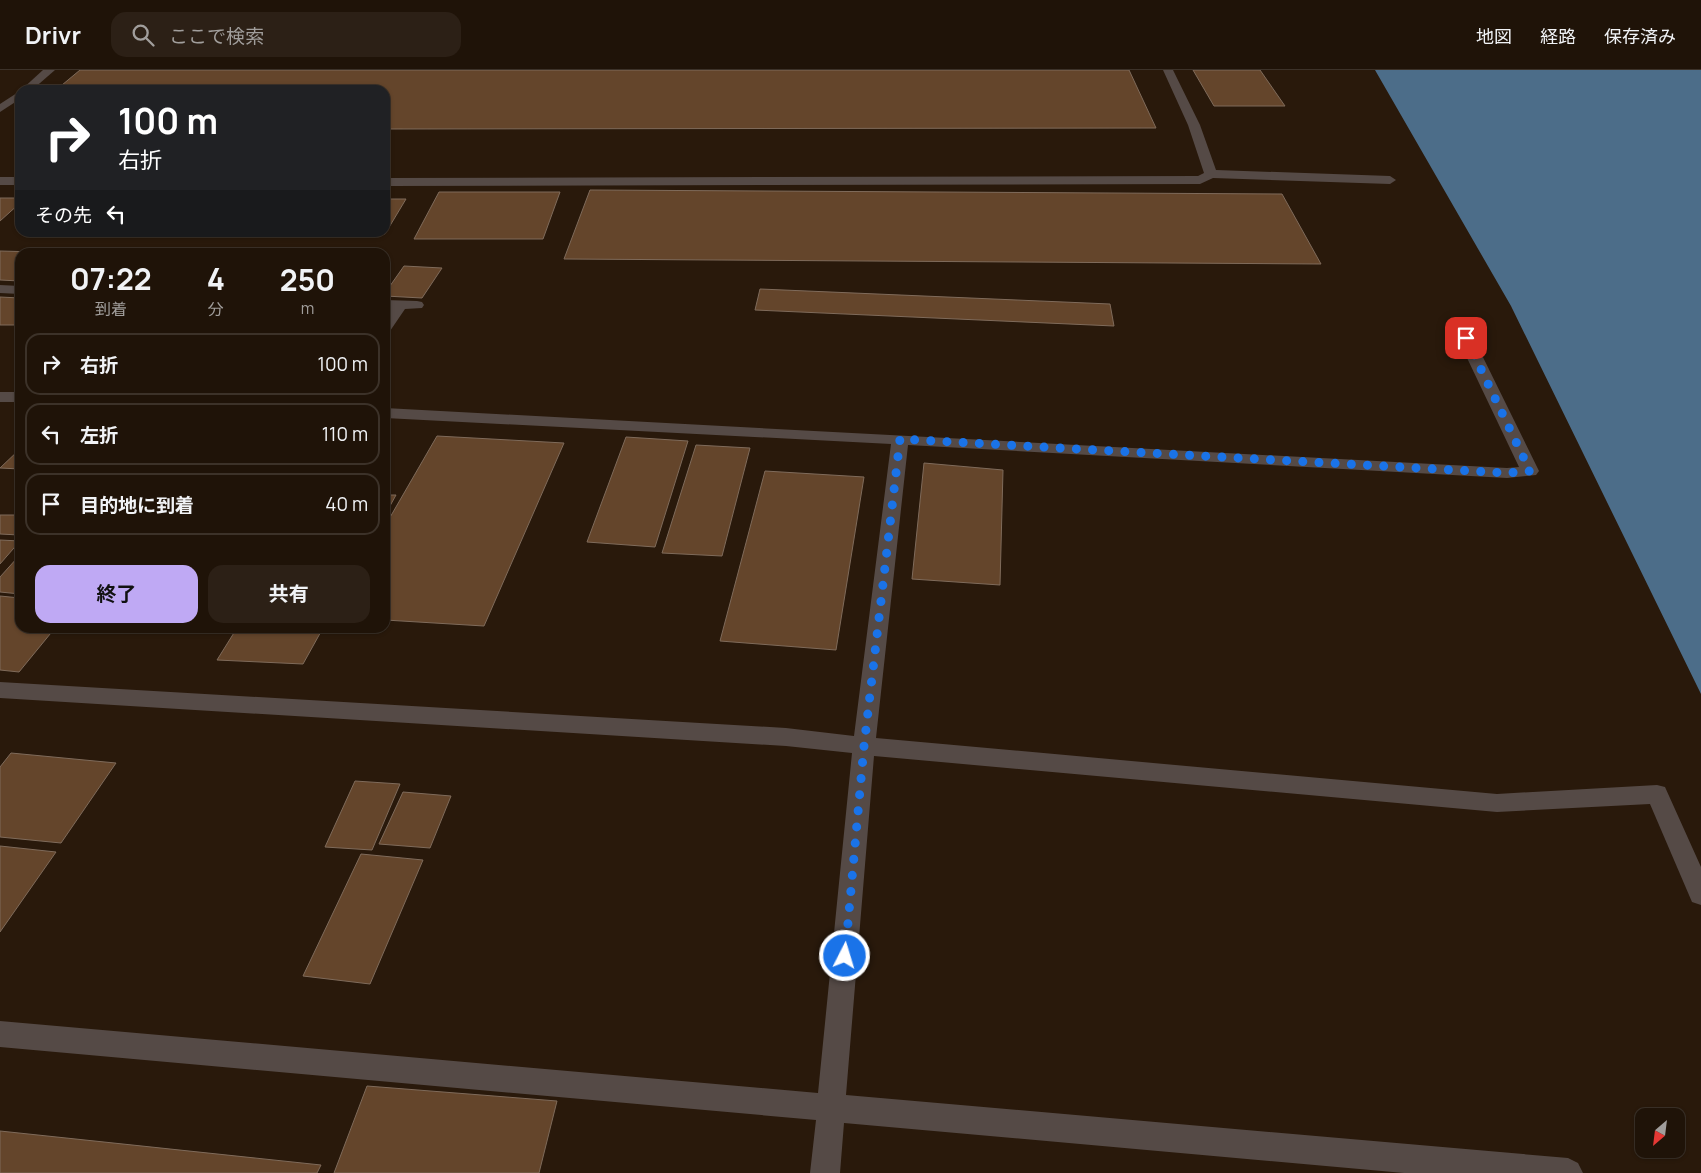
<!DOCTYPE html>
<html lang="ja">
<head>
<meta charset="utf-8">
<style>
  :root { --surface:#1f1308; --page:#2c2016; --text:#f1f3f6; --muted:#a19e9c; --line:#3c3229; --accent:#bfa9f4 }
  body { margin:0; font-family:Manrope,"Noto Sans JP",sans-serif; background:var(--page); color:var(--text); height:100vh; display:flex; flex-direction:column; font-size:19px; white-space:nowrap }
  * { box-sizing:border-box; margin:0 }
  p { font-size:16px; color:var(--muted) }
  .icon { flex:none; width:28px; height:28px; fill:none; stroke:currentColor; stroke-width:2; stroke-linecap:round; stroke-linejoin:round }
  .map { position:relative; flex:1; overflow:hidden }
  .panel { position:absolute; left:15px; top:178px; width:375px; height:385px; display:flex; flex-direction:column; background:var(--surface); border-radius:15px; box-shadow:0 1px 4px #0004,0 0 0 1px var(--line) }
  .panel>* { flex:none }
  .top-card { position:absolute; left:15px; top:15px; width:375px; height:152px; border-radius:15px; box-shadow:0 1px 4px #0004,0 0 0 1px var(--line); background:#202124; color:#fff; overflow:hidden }
  .needle { width:32px; rotate:208deg }
  .buttons { position:absolute; left:1635px; top:1038px; display:grid; gap:10px }
  .buttons a { display:grid; place-items:center; width:50px; height:50px; border-radius:10px; background:var(--surface); box-shadow:0 1px 4px #0004,0 0 0 1px var(--line); font-size:25px }
  .pin { position:absolute; display:grid; place-items:center; width:42px; height:42px; color:#fff; margin:-21px; border-radius:10px; box-shadow:0 2px 8px #0006 }
  .me { position:absolute; width:55px; margin:-28px; rotate:5deg; stroke-linejoin:round; filter:drop-shadow(0 0 4px #0008) }
  .turn { display:flex; align-items:center; gap:18px; height:105px; padding:0 20px; font-size:22px }
  .turn .icon { width:65px; height:65px; stroke-width:2.5 }
  .turn b { display:block; font-size:35px; line-height:42px }
  .then { display:flex; align-items:center; height:48px; padding:0 20px; background:#0003; gap:10px; font-size:19px }
  .eta { display:flex; justify-content:space-evenly; align-items:center; height:85px; text-align:center }
  .eta b { font-size:30px; font-weight:700; line-height:35px }
  .cta { display:flex; gap:10px; margin-top:auto; padding:10px 20px }
  .cta a { flex:1; height:58px; border-radius:15px; background:var(--accent); color:#111; font-size:20px; font-weight:700; line-height:58px; text-align:center }
  .cta a+a { background:var(--page); color:var(--text) }
  ul { padding:0; list-style:none }
  li { display:flex; align-items:center; gap:15px; height:62px; margin:0 10px 8px; padding:0 10px; border:2px solid var(--line); border-radius:15px }
  li div { flex:1 }
  li b { display:block; font-size:19px }
  li em { font-style:normal }
  header { display:flex; align-items:center; gap:30px; box-sizing:border-box; height:70px; padding:0 25px; background:var(--surface); border-bottom:1px solid var(--line) }
  header strong { font-size:24px }
  nav { display:flex; gap:28px; margin-inline-start:auto; font-size:18px }
  .search { width:350px; height:45px; background:var(--page); display:flex; align-items:center; gap:12px; box-sizing:border-box; padding:0 18px; border-radius:15px; color:var(--muted); font-size:19px }
  .map>svg:first-child { display:block }
  .water { fill:#4c6d89 }
  .building { fill:#64452b; stroke:#7f6b5b }
  .lines { fill:none; stroke-linecap:round; stroke-linejoin:round }
  .lane { fill:#554a46; fill-rule:evenodd }
  .route { stroke:#1a73e8; stroke-width:9; stroke-dasharray:0 16.2 }
</style>
</head>
<body>
<header>
<strong>Drivr</strong>
<div class="search"><svg class="icon" aria-label="search" viewBox="0 0 24 24"><circle cx="10" cy="10" r="6"/><path d="M15 15l6 6"/></svg>ここで検索</div>
<nav><a>地図</a><a>経路</a><a>保存済み</a></nav>
</header>
<div class="map">
<svg width="1701" height="1103" viewBox="0 0 1701 1103">
  <rect width="100%" height="100%" fill="#29190b"/>
  <!-- water -->
  <polygon class="water" points="1375,0 1701,0 1701,624 1511,236"/>
  <!-- building -->
  <g class="building">
    <polygon points="80,0 1129,0 1156,58 385,59 385,20 56,20"/>
    <polygon points="1193,0 1260,0 1285,36 1214,36"/>
    <polygon points="590,120 1282,124 1321,194 564,189"/>
    <polygon points="439,122 560,122 543,169 414,169"/>
    <polygon points="0,128 20,128 20,133 0,151"/>
    <polygon points="385,129 406,129 385,164 296,163 385,162"/>
    <polygon points="0,181 38,182 20,182 20,211 0,210"/>
    <polygon points="404,196 442,198 422,228 385,226 385,223"/>
    <polygon points="760,219 1110,234 1114,256 755,240"/>
    <polygon points="0,227 20,228 20,255 0,255"/>
    <polygon points="437,366 564,373 484,556 385,550 385,456"/>
    <polygon points="626,367 688,371 655,477 587,472"/>
    <polygon points="696,375 750,378 722,486 662,483"/>
    <polygon points="20,379 20,399 0,398"/>
    <polygon points="924,393 1003,400 1000,515 912,509"/>
    <polygon points="765,401 864,407 836,580 720,571"/>
    <polygon points="385,425 396,425 385,445"/>
    <polygon points="0,445 20,445 19,465 0,464"/>
    <polygon points="0,470 20,471 0,494"/>
    <polygon points="18,487 20,488 20,524 0,522 0,507"/>
    <polygon points="0,526 20,528 20,558 55,558 19,602 0,600"/>
    <polygon points="237,558 323,558 303,594 217,590"/>
    <polygon points="11,683 116,693 61,773 0,767 0,697"/>
    <polygon points="355,711 400,714 372,780 325,777"/>
    <polygon points="403,722 451,726 430,778 379,774"/>
    <polygon points="0,776 56,782 0,862"/>
    <polygon points="361,784 423,790 370,914 303,906"/>
    <polygon points="367,1016 557,1031 539,1103 334,1103"/>
    <polygon points="0,1061 321,1095 317,1103 0,1103"/>
  </g>
  <g class="lines">
    <!-- lane -->
    <g class="lane">
      <polygon points="43,0 55,0 32,20 20,21"/>
      <polygon points="1163,0 1173,0 1200,55 1216,100 1390,106 1396,110 1390,114 1213,108 1200,114 385,116 385,108 1198,106 1204,103 1188,55"/>
      <polygon points="20,21 20,29 0,42 0,34"/>
      <rect x="0" y="107" width="20" height="8"/>
      <polygon points="0,215 20,216 20,224 0,223"/>
      <polygon points="385,230 417,231 422,232 424,235 422,238 405,239 390,261 385,262 385,247 390,239 385,238"/>
      <polygon points="1466,264 1471,266 1474,269 1539,401 1536,405 1507,408 908,375 876,668 1497,724 1657,715 1665,717 1701,797 1701,835 1692,832 1650,734 1497,742 874,686 846,1025 1568,1088 1578,1093 1583,1103 1404,1103 844,1053 840,1103 810,1103 816,1050 0,977 0,951 818,1023 852,683 786,676 0,628 0,612 786,658 854,666 891,374 385,348 385,338 1507,398 1519,397 1458,269 1461,266"/>
      <rect x="0" y="322" width="20" height="10"/>
    </g>
  </g>
  <g class="lines">
    <!-- route -->
    <polyline class="route" points="845,886 864,676 900,369 1507,403 1530,401 1466,268"/>
  </g>
</svg>
<div class="buttons">
<a><svg class="needle" viewBox="-14 -14 28 28"><path d="M0-13l5 13h-10z" fill="#e53935"/><path d="M0 13l5-13h-10z" fill="#a19e9c"/></svg></a>
</div>
<div class="pin" style="left:1466px;top:268px;background:#d93025"><svg class="icon" aria-label="arrive" viewBox="0 0 24 24"><path d="M6 21V4h12l-3 4 3 4H6"/></svg></div>
<svg class="me" style="left:845px;top:886px" viewBox="-20 -20 40 40"><circle r="17" fill="#1a73e8" stroke="#fff" stroke-width="3"/><path d="M0-11L8 9 0 5-8 9z" fill="#fff"/></svg>
<div class="top-card">
<div class="turn"><svg class="icon" aria-label="right" viewBox="0 0 24 24"><path d="M7 20v-9h11M14 6l5 5-5 5"/></svg><div><b>100 m</b>右折</div></div>
<div class="then">その先<svg class="icon" aria-label="left" viewBox="0 0 24 24"><path d="M17 20v-9H6M10 6l-5 5 5 5"/></svg></div>
</div>
<section class="panel">
<div class="eta">
<div><b>07:22</b><p>到着</p></div>
<div><b>4</b><p>分</p></div>
<div><b>250</b><p>m</p></div>
</div>
<ul>
<li><svg class="icon" aria-label="right" viewBox="0 0 24 24"><path d="M7 20v-9h11M14 6l5 5-5 5"/></svg><div><b>右折</b></div><em>100 m</em></li>
<li><svg class="icon" aria-label="left" viewBox="0 0 24 24"><path d="M17 20v-9H6M10 6l-5 5 5 5"/></svg><div><b>左折</b></div><em>110 m</em></li>
<li><svg class="icon" aria-label="arrive" viewBox="0 0 24 24"><path d="M6 21V4h12l-3 4 3 4H6"/></svg><div><b>目的地に到着</b></div><em>40 m</em></li>
</ul>
<div class="cta"><a>終了</a><a>共有</a></div>
</section>
</div>
</body>
</html>
